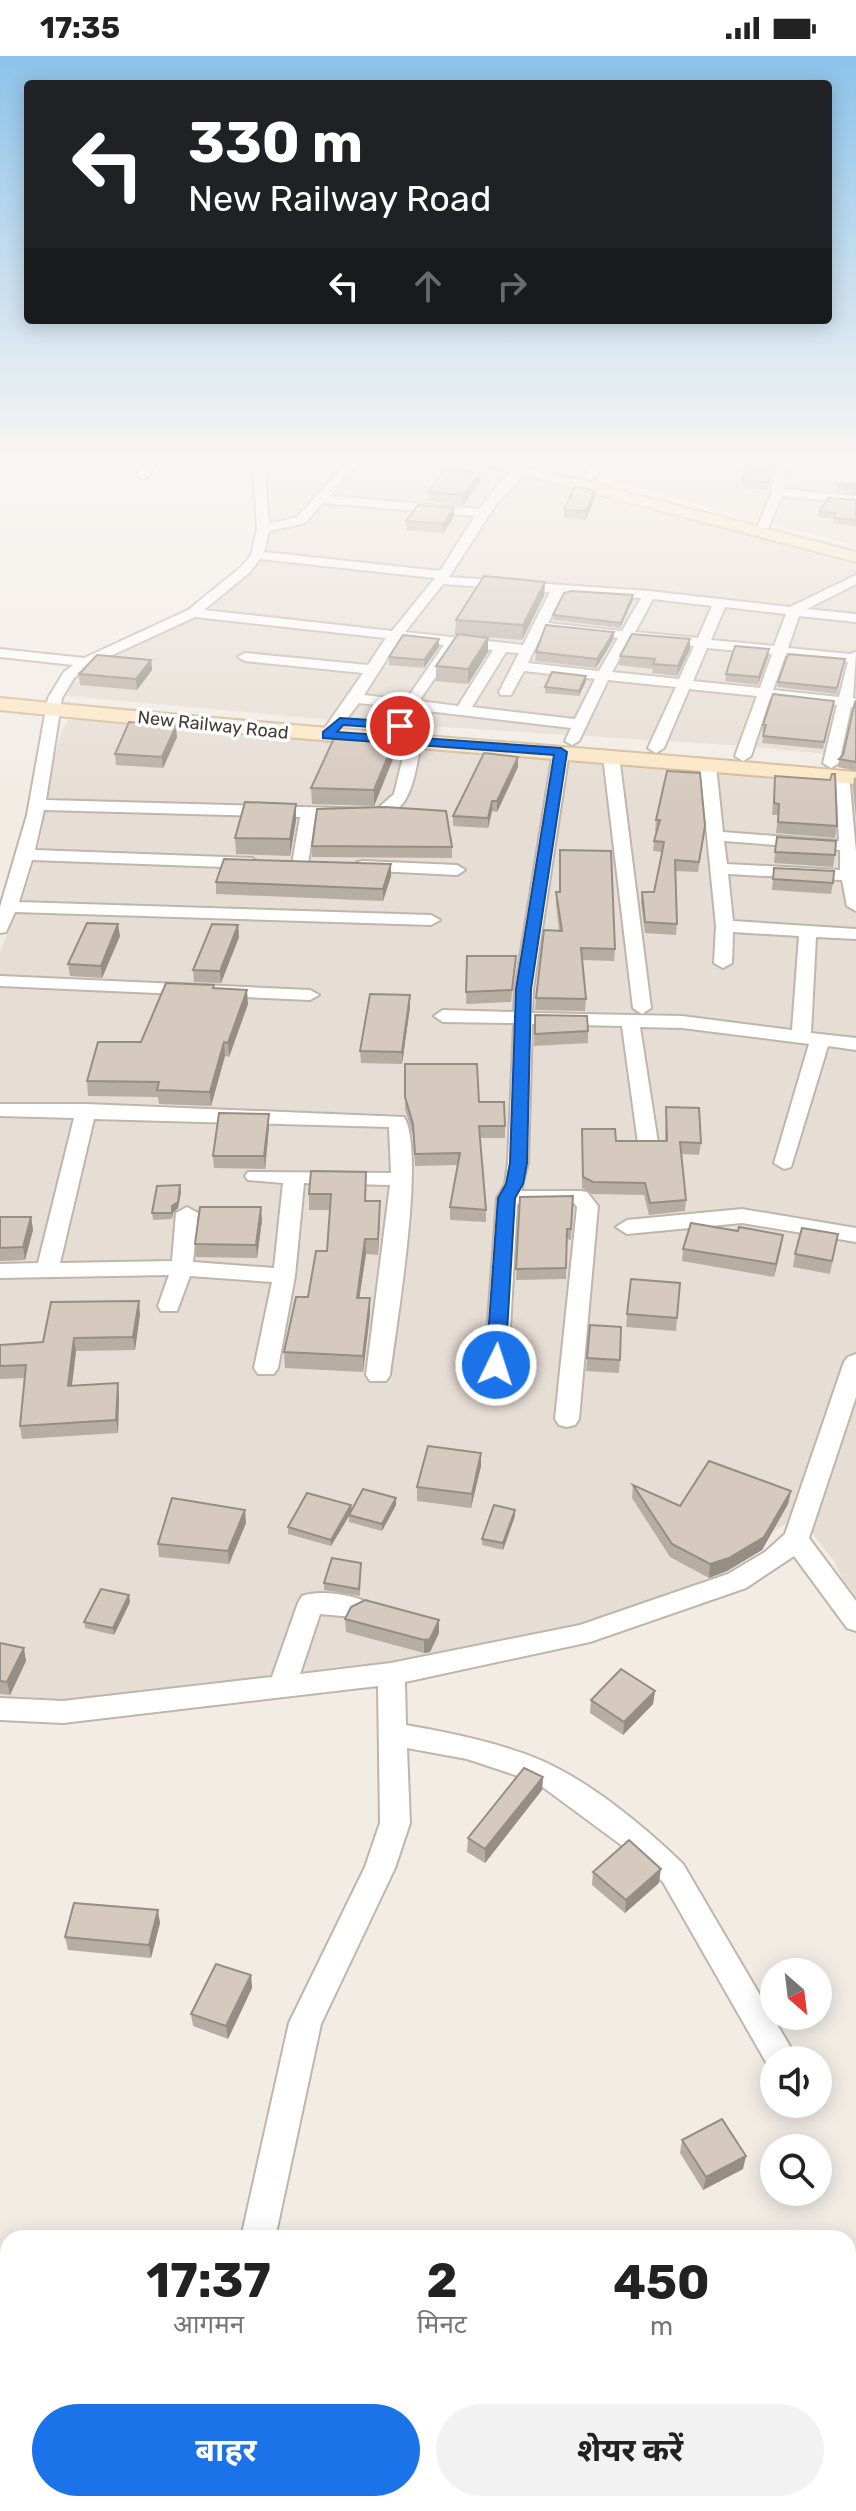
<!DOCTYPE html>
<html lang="hi">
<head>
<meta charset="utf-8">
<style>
  :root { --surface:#fff; --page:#f2f2f2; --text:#222; --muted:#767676; --accent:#1a73e8 }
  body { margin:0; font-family:Rubik,"Noto Sans Devanagari",sans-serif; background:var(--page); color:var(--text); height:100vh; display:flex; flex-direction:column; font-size:30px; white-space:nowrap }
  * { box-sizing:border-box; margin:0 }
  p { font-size:26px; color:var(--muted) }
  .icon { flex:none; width:44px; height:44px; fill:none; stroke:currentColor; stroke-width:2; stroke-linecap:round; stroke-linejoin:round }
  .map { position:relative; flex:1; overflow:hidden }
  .details { position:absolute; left:0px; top:2174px; width:856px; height:282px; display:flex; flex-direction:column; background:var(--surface); border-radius:24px 24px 0 0; box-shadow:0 4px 20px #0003 }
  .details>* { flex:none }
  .hud { position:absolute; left:24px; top:24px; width:808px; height:244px; border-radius:8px; box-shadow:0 4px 20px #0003; background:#202124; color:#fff; overflow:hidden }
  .needle { width:52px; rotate:152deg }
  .controls { position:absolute; left:760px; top:1902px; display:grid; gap:16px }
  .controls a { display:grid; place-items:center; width:72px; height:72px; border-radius:50%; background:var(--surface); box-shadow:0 4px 20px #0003; font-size:40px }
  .pin { position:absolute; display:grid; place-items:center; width:68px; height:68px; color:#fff; margin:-34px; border:4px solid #fff; border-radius:50%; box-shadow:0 2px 8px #0007 }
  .me { position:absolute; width:88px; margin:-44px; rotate:4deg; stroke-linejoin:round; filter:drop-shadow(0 0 6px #0008) }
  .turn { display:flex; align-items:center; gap:28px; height:168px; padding:0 32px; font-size:36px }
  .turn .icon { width:104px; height:104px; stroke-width:2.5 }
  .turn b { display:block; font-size:56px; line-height:68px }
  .lanes { display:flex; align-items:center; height:76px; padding:0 32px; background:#0003; justify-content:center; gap:40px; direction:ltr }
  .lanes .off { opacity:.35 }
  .eta { display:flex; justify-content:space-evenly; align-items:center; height:136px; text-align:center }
  .eta b { font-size:48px; font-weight:700; line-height:56px }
  .action { display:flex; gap:16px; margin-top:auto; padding:16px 32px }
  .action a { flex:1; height:92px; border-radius:48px; background:var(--accent); color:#fff; font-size:32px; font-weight:700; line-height:92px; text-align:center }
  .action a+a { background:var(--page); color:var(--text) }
  .status { display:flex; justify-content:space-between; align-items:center; height:56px; padding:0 40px; background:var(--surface); direction:ltr }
  .status svg { height:22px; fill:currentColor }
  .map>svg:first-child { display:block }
  .residential { fill:#e6ddd4 }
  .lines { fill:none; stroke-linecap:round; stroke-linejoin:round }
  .minor-casing { stroke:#c0b5ab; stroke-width:4 }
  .secondary-casing { stroke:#d3bb99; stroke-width:4 }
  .minor { fill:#fff; fill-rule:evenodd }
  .secondary { fill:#fce7c5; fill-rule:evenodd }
  .wall { fill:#b8ada3 }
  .shaded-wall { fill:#968d85 }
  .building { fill:#d6c9be; stroke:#968d85; stroke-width:2 }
  .route { fill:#1a73e8; stroke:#114b97; stroke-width:2 }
  .labels { text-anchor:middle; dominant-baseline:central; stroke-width:7; stroke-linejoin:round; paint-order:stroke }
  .far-street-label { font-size:18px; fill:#443c35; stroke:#fff }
</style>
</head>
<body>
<div class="status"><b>17:35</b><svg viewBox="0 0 49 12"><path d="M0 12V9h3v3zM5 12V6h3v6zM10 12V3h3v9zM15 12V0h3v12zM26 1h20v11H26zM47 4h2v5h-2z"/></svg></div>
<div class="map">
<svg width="856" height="2455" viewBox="0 0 856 2455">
  <rect width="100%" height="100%" fill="#f2ece5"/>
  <!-- residential -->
  <g class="residential">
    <polygon points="262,403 472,403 856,509 856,701 744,690 334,664 58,639 71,624 96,604 203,559 248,519 268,493 272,476 272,442 265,430"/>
    <polygon points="535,403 856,403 856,490"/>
    <polygon points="87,662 856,730 856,1552 834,1505 798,1459 699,1527 535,1582 422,1604 57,1649 0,1645 0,895 21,847 38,794 42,775 47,723 62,675 68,664"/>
  </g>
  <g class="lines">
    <defs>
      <g id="minor">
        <polygon points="145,403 156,403 149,420 143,423 137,420"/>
        <path d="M253 403H264L269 468 297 461 351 403H363L329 440 480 453C492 437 514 403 535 404V408L497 447 449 521 649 535 790 551 856 519V528L807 553 856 558V566L799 560 788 592 850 598 856 596 853 642 856 643V651H851L839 707 831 712 823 707 837 649 770 642 751 700 743 705 735 700 757 640 689 633 664 692 656 697 648 692 676 631 608 624 579 685 572 689 565 685 571 672 359 647 332 682 327 683 320 679 363 617 245 605 238 601 245 597 368 609 386 582 195 561 91 609 74 622 62 642 46 744 377 753 394 738 407 685 414 681 421 685C408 771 395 763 315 761L308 808 300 813 292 808 300 761 44 754 35 794 252 802 260 807 252 812 32 804 19 846 431 859 440 864 431 869 15 856 6 876 0 877V851L27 759 48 642 64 616 73 609 0 601V593L84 602 188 554 242 510 251 499 257 473ZM323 447 475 460 440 515 264 496 269 475 305 467ZM260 503 435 522 392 575 204 554 250 516ZM443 528 550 536 523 589 405 576ZM563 537 641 542 622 575 548 567ZM653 543 712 550 698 582 635 576ZM725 551 786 558 774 590 711 584ZM544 574 618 582 599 615 528 607ZM399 584 444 589 406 644 364 639ZM630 584 694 590 679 623 612 616ZM457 590 493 594 458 650 419 645ZM707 592 772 598 760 632 693 625ZM506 596 519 597 499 636 501 639H511L524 615 595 623 575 663 472 651ZM785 600 848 606 839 641 773 634Z"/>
        <polygon points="593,403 604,403 596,421 590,424 584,421"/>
        <polygon points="777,403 788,403 784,433 856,440 856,448 782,440 768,472 760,472 758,469 772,436"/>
        <path d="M561 691 569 696 533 933 532 957 682 960 792 974 799 880 733 876 732 907 723 912 714 907 716 870 700 710 703 707 708 705 716 710 723 776 839 785 836 721 844 716 849 718 856 796V855L847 850 842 824 728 818 733 865 856 873V883L816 881 811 977 856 982V994L828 990 791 1111 784 1113 774 1107 809 988 682 972 640 971 658 1087 648 1093 638 1087 622 970 532 968 528 1107 521 1135H580L587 1136 598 1150 579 1363 575 1369 567 1371 559 1369 555 1363 577 1151 574 1147 517 1148 508 1309 504 1314 479 1327 471 1325 467 1319 485 1305 497 1142 505 1128 508 1107 514 967 443 966 434 960 443 954 514 956 515 933 553 696ZM724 785 840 794V814L727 808Z"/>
        <polygon points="611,695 619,700 651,952 642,958 633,952 603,700"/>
        <polygon points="363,805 457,809 465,814 457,819 357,814 355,810 357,806"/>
        <polygon points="0,920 310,934 319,939 310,944 0,930"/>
        <path d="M0 1048H86L404 1061C426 1096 396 1270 390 1319L386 1325H370L366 1319 390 1129 304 1127 295 1220 278 1312 274 1318H258L254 1312 272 1226 190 1220 177 1255H161L158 1250 169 1219 0 1222V1208L38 1207 74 1062 0 1060ZM94 1063 389 1071 391 1117 248 1116 245 1120 248 1124 283 1127 274 1212 193 1206 198 1157 187 1151 176 1157 172 1205 60 1207Z"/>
        <polygon points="742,1153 856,1172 856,1186 742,1167 627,1178 616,1171 627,1164"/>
        <path d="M856 1298V1341L809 1482 856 1545V1575L847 1572 794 1500 746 1532 590 1586 405 1626 406 1669C451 1677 496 1686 538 1703 588 1724 644 1770 683 1808L798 2004H774V2016L771 2015 663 1826 636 1800 544 1732 518 1720 467 1703 407 1692 410 1767 395 1812 321 1968 275 2182H241L289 1967 365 1811 380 1767 378 1630 63 1667 0 1664V1642L63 1645 272 1621 298 1547 302 1540C319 1534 345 1538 362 1544L366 1551 362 1558 353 1561 320 1558 300 1618 391 1607 580 1569 728 1518 765 1496 785 1478 844 1306 848 1301Z"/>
        <polygon points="0,2200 8,2202 8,2236 0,2234"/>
        <polygon points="164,2448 202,2448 199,2455 161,2455"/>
        <polygon points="797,2448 835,2448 837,2455 799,2455"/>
      </g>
      <g id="secondary">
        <polygon points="472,403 497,403 856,496 856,506 475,406"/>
        <path d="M0 642C285 671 571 690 856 716V728C571 703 285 684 0 654Z"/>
      </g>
    </defs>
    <!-- minor casing -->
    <use href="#minor" class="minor-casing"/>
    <!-- secondary casing -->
    <use href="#secondary" class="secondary-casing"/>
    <!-- minor -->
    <use href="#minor" class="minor"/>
    <!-- secondary -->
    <use href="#secondary" class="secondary"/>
  </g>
  <!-- wall -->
  <g class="wall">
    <polygon points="745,403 770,403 768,434 743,432"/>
    <polygon points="480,417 480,426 463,449 428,445 428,436"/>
    <polygon points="838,429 856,429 856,438 837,435"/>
    <polygon points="595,435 594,444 586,464 564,462 564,454"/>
    <polygon points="856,444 856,470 833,468 834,463 818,461 819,455"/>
    <polygon points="454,461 443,477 406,474 406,465"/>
    <polygon points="545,526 544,540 522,584 472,580 488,582 488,596 468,628 436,625 436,610 457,579 455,579 456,564"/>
    <polygon points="633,544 620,572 553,564 553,559"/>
    <polygon points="614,576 613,584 596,612 535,605 536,596"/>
    <polygon points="439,583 439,591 424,612 389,609 389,601"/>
    <polygon points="690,583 690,593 677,620 652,617 653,613 619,609 620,600"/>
    <polygon points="769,593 768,601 758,629 725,625 726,618"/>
    <polygon points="845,603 837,638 777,631 778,626"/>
    <polygon points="151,604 152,614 137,634 80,629 79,618"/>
    <polygon points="586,620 586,625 579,640 545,637 545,631"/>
    <polygon points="856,645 856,715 838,711 839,703 843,699"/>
    <polygon points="833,652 823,693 762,687 764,676 762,676 763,669"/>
    <polygon points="177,681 163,712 116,709 115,698"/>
    <polygon points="395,698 374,750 312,748 311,732"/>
    <polygon points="518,711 497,756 492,755 488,772 453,770 453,760"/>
    <polygon points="667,715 704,781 698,816 675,815 677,868 676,879 645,877 641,847 642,836 654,836 662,796 653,795 654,785 657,775 655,775 656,764"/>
    <polygon points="775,720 837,770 835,782 776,777 778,759 772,759"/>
    <polygon points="856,721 856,762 853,731 854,722"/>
    <polygon points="296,748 296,764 290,800 236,798 235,782"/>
    <polygon points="777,781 835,799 833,811 774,807"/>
    <polygon points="312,790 452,791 452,802 312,801"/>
    <polygon points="560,794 615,893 614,905 582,904 586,943 585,955 535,954 536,942 559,875 556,847 556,836 560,836"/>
    <polygon points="391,808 391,820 383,845 216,838 216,826"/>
    <polygon points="774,812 833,827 831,838 772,834"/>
    <polygon points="238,869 239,881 221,927 194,926 193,914"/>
    <polygon points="120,880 102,922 70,920 68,908"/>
    <polygon points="467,900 516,900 511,946 466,948"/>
    <polygon points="214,929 214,932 248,948 229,1001 225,1000 211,1050 159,1048 158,1041 88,1040 87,1025 141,986"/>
    <polygon points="410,939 410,951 402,1008 361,1007 360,995"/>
    <polygon points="535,959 588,975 588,987 534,990"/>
    <polygon points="405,1008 479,1046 505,1070 505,1082 480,1082 486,1154 486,1166 450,1164 450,1151 458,1109 415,1110 413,1080 405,1053"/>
    <polygon points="666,1051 701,1087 699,1099 681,1098 686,1144 685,1155 649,1159 644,1139 592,1138 582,1132 582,1073 616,1085 665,1085"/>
    <polygon points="269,1071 265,1113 214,1112 213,1100"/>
    <polygon points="366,1116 366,1145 380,1161 378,1199 366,1198 359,1242 370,1258 363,1316 285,1312 284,1296 327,1195 330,1154 309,1154 309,1138"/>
    <polygon points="181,1136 178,1152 173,1157 172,1163 153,1164 152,1157"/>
    <polygon points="573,1140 571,1184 567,1183 566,1223 516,1224 520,1141"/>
    <polygon points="0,1161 31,1161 33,1174 25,1204 0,1205"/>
    <polygon points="262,1164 257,1202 196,1201 195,1188"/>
    <polygon points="838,1178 830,1218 793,1211 795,1198"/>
    <polygon points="781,1192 774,1221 682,1205 683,1193"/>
    <polygon points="631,1223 680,1227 676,1275 626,1271"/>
    <polygon points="140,1258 135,1294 76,1295 72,1330 119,1341 118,1377 22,1383 20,1370 24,1322 0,1323 0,1289 43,1286"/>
    <polygon points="590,1269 620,1304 619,1317 586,1315"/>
    <polygon points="481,1397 481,1410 471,1452 417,1445 417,1431"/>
    <polygon points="633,1429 680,1450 791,1435 788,1448 762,1494 727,1515 709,1522 670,1501 632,1442"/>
    <polygon points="396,1442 396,1449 382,1475 349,1466 349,1460 331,1490 288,1478 288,1471 351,1449 352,1454"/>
    <polygon points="515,1460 503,1494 482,1489 482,1483"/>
    <polygon points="246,1467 229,1508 159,1501 158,1488"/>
    <polygon points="361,1507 360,1540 324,1534 324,1527"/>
    <polygon points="130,1546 114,1579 85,1572 84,1566"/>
    <polygon points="345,1563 439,1564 439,1577 430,1596 424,1597 346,1576"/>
    <polygon points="0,1587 26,1605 10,1639 0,1638"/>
    <polygon points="655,1635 653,1648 623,1679 590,1657 591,1644"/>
    <polygon points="543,1721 542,1734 485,1807 467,1796 468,1782"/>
    <polygon points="593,1816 659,1827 625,1857 592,1829"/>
    <polygon points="160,1867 151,1902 68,1894 65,1881"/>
    <polygon points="251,1919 252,1932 228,1983 193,1970 191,1958"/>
    <polygon points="682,2084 743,2113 703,2134 680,2097"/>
  </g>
  <!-- shaded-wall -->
  <g class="shaded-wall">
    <polygon points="480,417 480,426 463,449 463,439"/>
    <polygon points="595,435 594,444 586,464 586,455"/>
    <polygon points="454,452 454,461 443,477 443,468"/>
    <polygon points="545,526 544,540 522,584 523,569"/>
    <polygon points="633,539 633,544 620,572 621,567"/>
    <polygon points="614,576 613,584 596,612 597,603"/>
    <polygon points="488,582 488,596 468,628 468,613"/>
    <polygon points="439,583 439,591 424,612 424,604"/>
    <polygon points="690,583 690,593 677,620 678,610"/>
    <polygon points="769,593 768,601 758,629 759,621"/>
    <polygon points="151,604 152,614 137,634 136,623"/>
    <polygon points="586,620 586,625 579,640 579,635"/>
    <polygon points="176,670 177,681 163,712 162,701"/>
    <polygon points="395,683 395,698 374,750 374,734"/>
    <polygon points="518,701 518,711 497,756 497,745"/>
    <polygon points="492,745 492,755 488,772 488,762"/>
    <polygon points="296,748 296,764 290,800 290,783"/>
    <polygon points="391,808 391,820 383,845 383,833"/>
    <polygon points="118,868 120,880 102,922 101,910"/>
    <polygon points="238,869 239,881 221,927 220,915"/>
    <polygon points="247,934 248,948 229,1001 228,987"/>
    <polygon points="410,939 410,951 402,1008 402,996"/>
    <polygon points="224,986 225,1000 211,1050 210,1036"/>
    <polygon points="269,1058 269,1071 265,1113 264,1100"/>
    <polygon points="180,1129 181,1136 178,1152 173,1157 172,1163 172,1150"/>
    <polygon points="380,1145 380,1161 378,1199 378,1183"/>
    <polygon points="261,1151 262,1164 257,1202 256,1189"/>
    <polygon points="31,1161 33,1174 25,1204 23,1191"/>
    <polygon points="783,1179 781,1192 774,1221 776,1208"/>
    <polygon points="365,1183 366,1198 357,1258 357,1242"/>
    <polygon points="370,1242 370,1258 363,1316 363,1300"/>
    <polygon points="139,1245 140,1258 135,1294 133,1281"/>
    <polygon points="74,1282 76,1295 70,1344 68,1330"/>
    <polygon points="118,1327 119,1341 118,1377 116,1364"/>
    <polygon points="481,1397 481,1410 471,1452 472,1438"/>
    <polygon points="791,1435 788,1448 762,1494 727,1515 709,1522 710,1508"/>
    <polygon points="396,1442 396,1449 382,1475 382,1468"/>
    <polygon points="351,1449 352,1455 331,1490 331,1484"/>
    <polygon points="245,1454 246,1467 229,1508 228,1495"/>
    <polygon points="515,1454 515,1460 503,1494 503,1487"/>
    <polygon points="129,1539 130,1546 114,1579 113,1572"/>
    <polygon points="439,1564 439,1577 430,1596 424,1597 424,1584"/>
    <polygon points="24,1592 26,1605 10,1639 7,1626"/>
    <polygon points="655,1635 653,1648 623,1679 624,1666"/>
    <polygon points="543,1721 542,1734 485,1807 485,1793"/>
    <polygon points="661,1813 659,1827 625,1857 626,1844"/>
    <polygon points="158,1854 160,1867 151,1902 149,1889"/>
    <polygon points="251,1919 252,1932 228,1983 226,1970"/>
    <polygon points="746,2100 743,2113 703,2134 706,2121"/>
  </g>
  <!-- building -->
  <g class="building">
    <polygon points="745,403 770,403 769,426 743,425"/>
    <polygon points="445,413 480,417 463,439 428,436"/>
    <polygon points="839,427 856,429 856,432 838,429"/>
    <polygon points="575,430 595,435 586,455 564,454"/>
    <polygon points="828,442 856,444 856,464 834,462 836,457 819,455"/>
    <polygon points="418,449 454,452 443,468 406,465"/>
    <polygon points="484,520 545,526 523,569 456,564"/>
    <polygon points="571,535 633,539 621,567 553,559 564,537"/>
    <polygon points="546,569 614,576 597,603 536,596"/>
    <polygon points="458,578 488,582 468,613 436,610"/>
    <polygon points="632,578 690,583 678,610 653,608 655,603 620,600"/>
    <polygon points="403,579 439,583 424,604 389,601"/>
    <polygon points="735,590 769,593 759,621 726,618"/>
    <polygon points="788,598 845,603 837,632 778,626"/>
    <polygon points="97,599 151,604 136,623 79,618"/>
    <polygon points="552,616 586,620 579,635 545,631"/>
    <polygon points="773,638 834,645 824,686 763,680 766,669 763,669"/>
    <polygon points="856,645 856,706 839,703 843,699 855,646"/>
    <polygon points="129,666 176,670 162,701 115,698"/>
    <polygon points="336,678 395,683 374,734 311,732"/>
    <polygon points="484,697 518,701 497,745 492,745 488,762 453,760"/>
    <polygon points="667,715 700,717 705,770 699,806 675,804 677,868 645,866 642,836 654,836 661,802 664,786 654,785 660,764 656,764"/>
    <polygon points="832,718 835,718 837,770 778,766 779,748 774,747 775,720 830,724"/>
    <polygon points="245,746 296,748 290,783 235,782"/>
    <polygon points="385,751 446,755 452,791 312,790 317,753"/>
    <polygon points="777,781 836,785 835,799 775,796"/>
    <polygon points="560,794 611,795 615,893 581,892 586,943 536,942 544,874 562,875 556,836 560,836"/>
    <polygon points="224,803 391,808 383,833 216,826"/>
    <polygon points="774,812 834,815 833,827 773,823"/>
    <polygon points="87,867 118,868 101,910 68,908"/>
    <polygon points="212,868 238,869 220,915 193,914"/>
    <polygon points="467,900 516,900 512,934 466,936"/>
    <polygon points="166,927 214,929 213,932 247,934 228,987 224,986 210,1036 157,1034 159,1026 87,1025 98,986 141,986"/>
    <polygon points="370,938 410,939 402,996 360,995"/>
    <polygon points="535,959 587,960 588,975 535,978"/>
    <polygon points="405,1008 477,1008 479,1046 504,1046 505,1070 479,1070 486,1154 450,1151 460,1097 415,1098 413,1068 405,1041"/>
    <polygon points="666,1051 699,1052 701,1087 680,1086 686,1144 650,1147 645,1127 593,1126 583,1121 582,1073 615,1073 616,1085 667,1085"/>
    <polygon points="219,1057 269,1058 264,1100 213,1100"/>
    <polygon points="311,1115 366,1116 365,1145 380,1145 378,1183 365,1183 357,1242 370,1242 363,1300 284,1296 296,1241 308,1241 316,1195 327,1195 331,1138 309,1138"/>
    <polygon points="180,1129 178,1146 172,1150 172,1157 152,1157 157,1130"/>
    <polygon points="573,1140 571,1173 567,1173 566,1212 516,1213 520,1141"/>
    <polygon points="200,1151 261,1151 256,1189 195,1188"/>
    <polygon points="0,1161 31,1161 23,1191 0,1192"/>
    <polygon points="691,1167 738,1175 739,1171 783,1179 776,1208 683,1193"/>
    <polygon points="802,1172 838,1178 832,1205 795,1198"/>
    <polygon points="631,1223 680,1227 677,1262 627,1258"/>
    <polygon points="139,1245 133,1281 74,1282 68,1330 118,1327 116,1364 20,1370 26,1309 0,1310 0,1289 43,1286 51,1246"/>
    <polygon points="590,1269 621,1271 620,1304 587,1302"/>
    <polygon points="428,1390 481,1397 472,1438 417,1431"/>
    <polygon points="709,1405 791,1435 764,1481 729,1502 710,1508 672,1488 633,1429 680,1450"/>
    <polygon points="363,1433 396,1442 382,1468 349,1459"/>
    <polygon points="307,1437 351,1449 331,1484 288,1471"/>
    <polygon points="172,1442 245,1454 228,1495 158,1488"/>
    <polygon points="494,1449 515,1454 503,1487 482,1483"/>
    <polygon points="332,1502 361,1507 359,1533 324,1527"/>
    <polygon points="101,1533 129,1539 113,1572 84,1566"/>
    <polygon points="365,1544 439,1564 430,1583 424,1584 345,1563 351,1551"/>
    <polygon points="0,1587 24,1592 7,1626 0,1625"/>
    <polygon points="621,1613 655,1635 624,1666 591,1644"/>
    <polygon points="524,1712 543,1721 485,1793 468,1782"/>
    <polygon points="629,1784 661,1813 626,1844 593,1816"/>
    <polygon points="74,1847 158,1854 149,1889 65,1881"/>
    <polygon points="216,1908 251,1919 226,1970 191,1958"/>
    <polygon points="722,2063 746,2100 706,2121 682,2084"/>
  </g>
  <!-- sky -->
  <linearGradient id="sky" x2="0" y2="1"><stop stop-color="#8cc3ea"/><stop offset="0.54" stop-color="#f9f6f3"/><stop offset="1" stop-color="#f9f6f3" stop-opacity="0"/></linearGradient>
  <rect width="856" height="746" fill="url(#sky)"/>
  <!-- route -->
  <polygon class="route" points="340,662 400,666 406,670 400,673 343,669 337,676 561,692 567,696 531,933 527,1107 523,1128 515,1142 505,1309 496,1315 486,1309 498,1142 506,1128 510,1107 516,933 554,699 323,682 323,676"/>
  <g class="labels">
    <!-- far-street labels -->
    <g class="far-street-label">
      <text transform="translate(213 669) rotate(6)">New Railway Road</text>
    </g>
  </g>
</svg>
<div class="controls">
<a><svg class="needle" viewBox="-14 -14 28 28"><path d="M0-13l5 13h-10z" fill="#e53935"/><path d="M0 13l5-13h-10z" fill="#767676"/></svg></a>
<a><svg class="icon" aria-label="sound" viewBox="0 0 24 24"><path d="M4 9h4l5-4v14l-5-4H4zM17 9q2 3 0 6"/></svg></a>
<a><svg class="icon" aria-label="search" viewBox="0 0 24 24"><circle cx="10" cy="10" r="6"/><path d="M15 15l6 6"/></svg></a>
</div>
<div class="pin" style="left:400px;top:670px;background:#d93025"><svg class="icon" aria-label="arrive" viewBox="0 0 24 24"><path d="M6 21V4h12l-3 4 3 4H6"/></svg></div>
<svg class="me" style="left:496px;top:1309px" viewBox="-20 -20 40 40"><circle r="17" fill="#1a73e8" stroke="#fff" stroke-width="3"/><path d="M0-11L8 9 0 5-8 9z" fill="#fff"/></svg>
<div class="hud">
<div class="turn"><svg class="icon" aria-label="left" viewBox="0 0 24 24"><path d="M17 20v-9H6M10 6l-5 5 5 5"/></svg><div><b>330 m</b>New Railway Road</div></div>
<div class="lanes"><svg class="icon" aria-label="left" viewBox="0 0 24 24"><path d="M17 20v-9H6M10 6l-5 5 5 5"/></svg><svg class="icon off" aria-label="ahead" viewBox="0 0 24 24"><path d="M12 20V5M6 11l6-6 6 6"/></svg><svg class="icon off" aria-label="right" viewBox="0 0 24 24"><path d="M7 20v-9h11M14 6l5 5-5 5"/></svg></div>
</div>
<section class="details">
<div class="eta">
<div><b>17:37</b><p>आगमन</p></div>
<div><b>2</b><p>मिनट</p></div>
<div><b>450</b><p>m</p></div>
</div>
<div class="action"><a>बाहर</a><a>शेयर करें</a></div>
</section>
</div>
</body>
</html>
